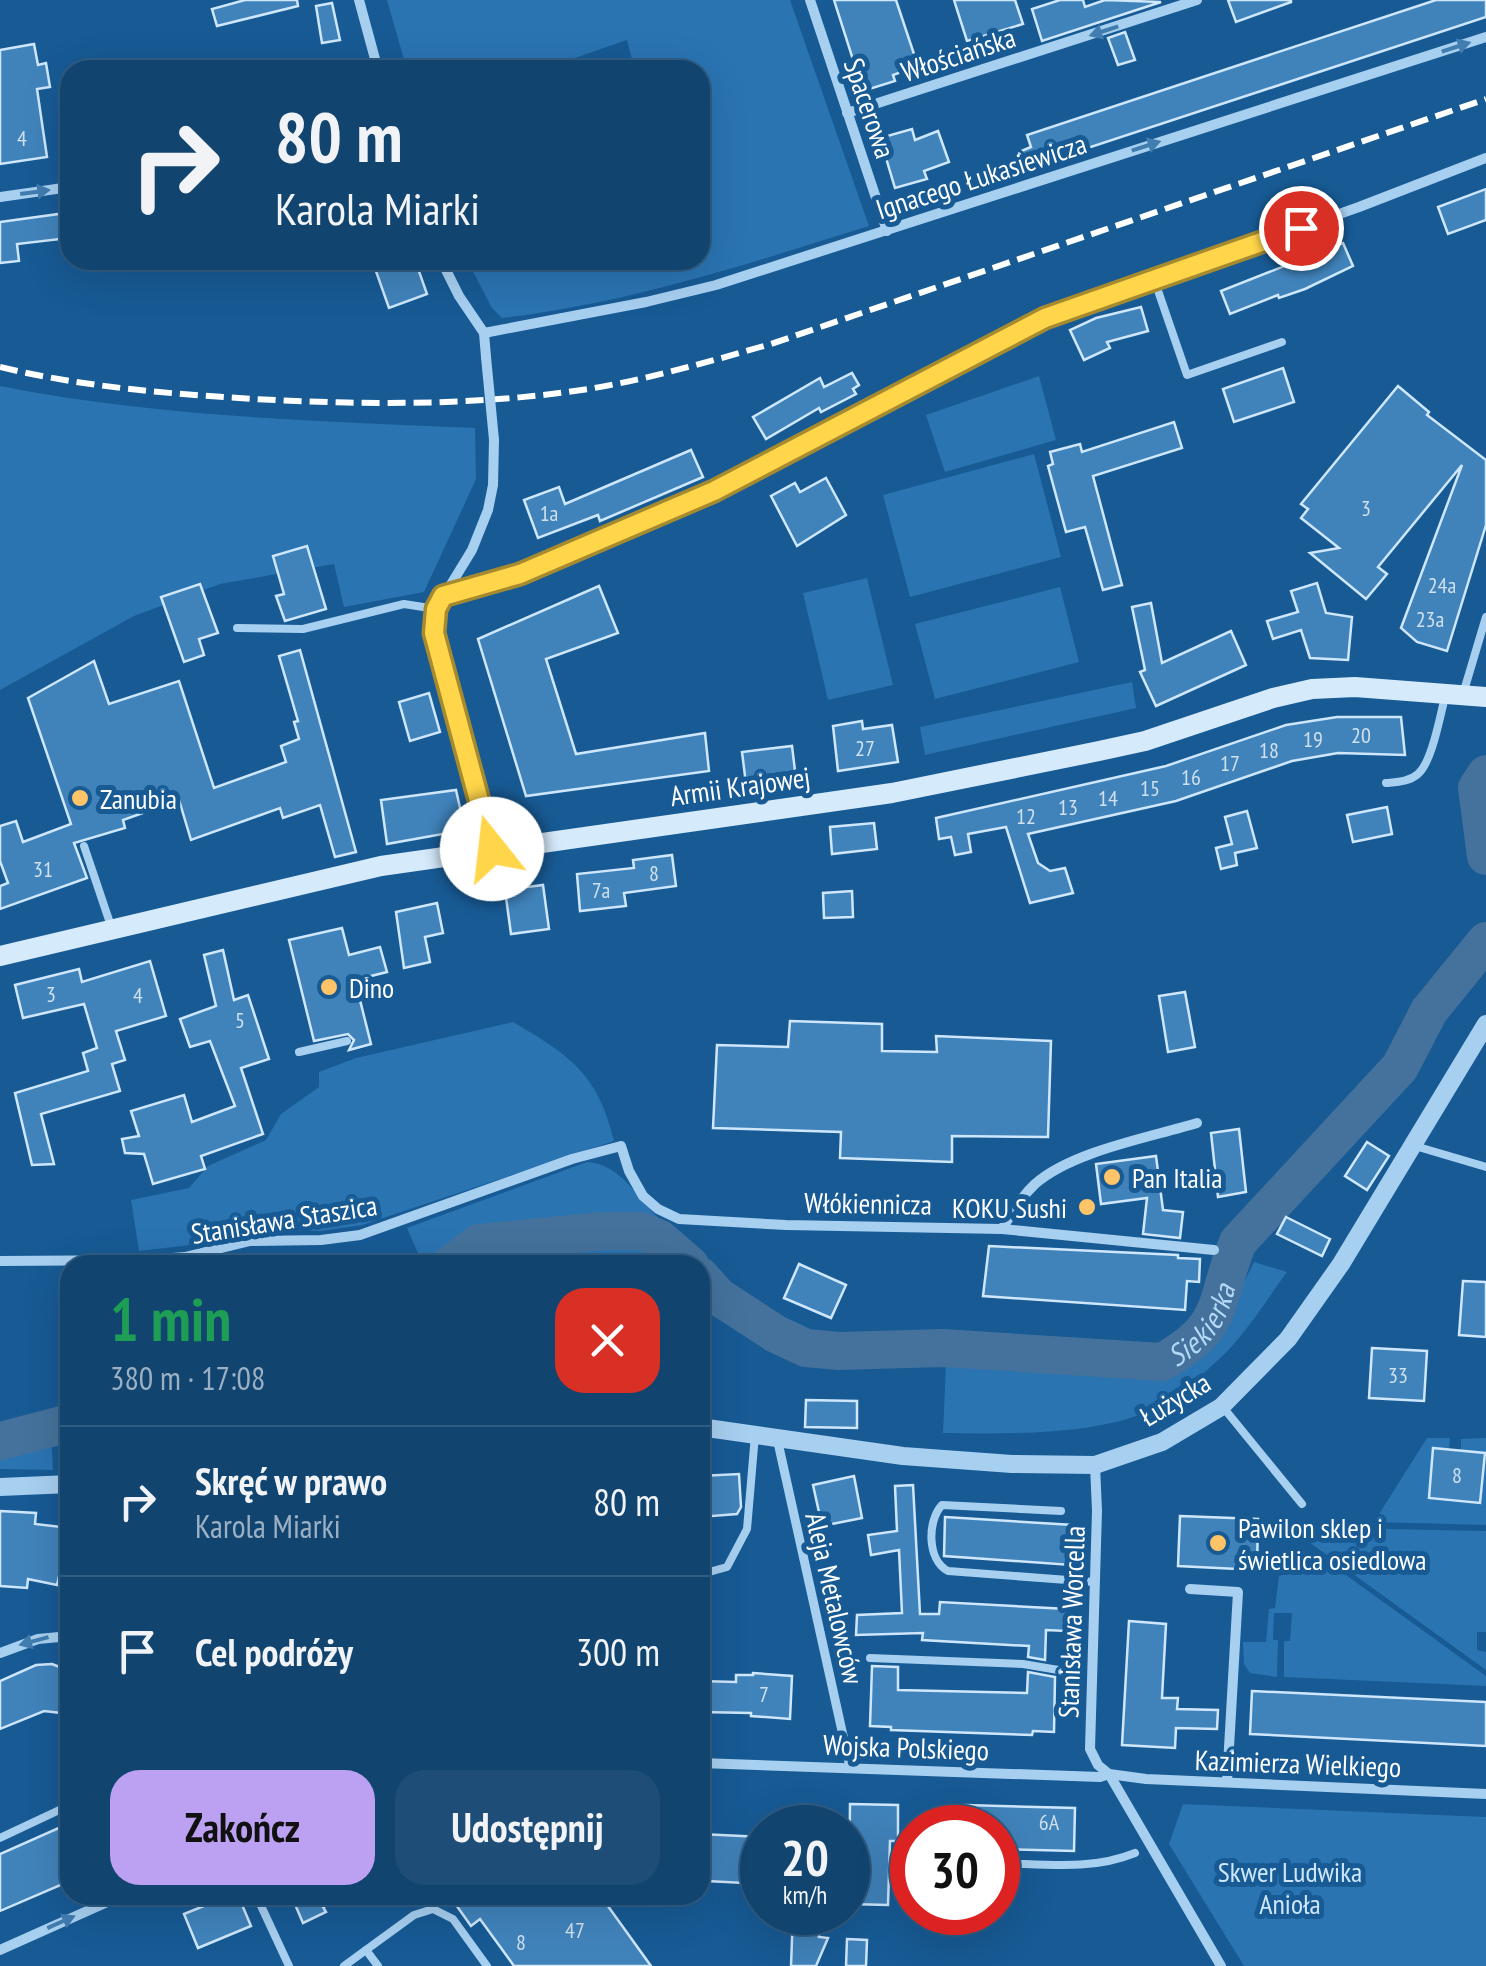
<!DOCTYPE html>
<html lang="pl">
<head>
<meta charset="utf-8">
<style>
  :root { --surface:#11446f; --page:#1e4e77; --text:#f1f3f6; --muted:#9cb0c3; --line:#305c82; --accent:#bca0f2 }
  body { margin:0; font-family:"PT Sans Narrow",sans-serif; background:var(--page); color:var(--text); height:100vh; display:flex; flex-direction:column; font-size:38px; white-space:nowrap }
  * { box-sizing:border-box; margin:0 }
  p { font-size:32px; color:var(--muted) }
  .icon { flex:none; width:55px; height:55px; fill:none; stroke:currentColor; stroke-width:2; stroke-linecap:round; stroke-linejoin:round }
  .map { position:relative; flex:1; overflow:hidden }
  .panel { position:absolute; left:60px; top:1255px; width:650px; height:650px; display:flex; flex-direction:column; background:var(--surface); border-radius:30px; box-shadow:0 10px 40px #0002,0 0 0 2px var(--line) }
  .panel>* { flex:none }
  .top-card { position:absolute; left:60px; top:60px; width:650px; height:210px; border-radius:30px; box-shadow:0 10px 40px #0002,0 0 0 2px var(--line); background:#11446f; color:var(--text); overflow:hidden }
  .speed { position:absolute; left:740px; top:1805px; display:flex; gap:20px; font-size:50px; font-weight:700; text-align:center }
  .speed>* { display:grid; place-content:center; width:130px; height:130px; border-radius:50%; background:var(--surface); box-shadow:0 10px 40px #0002,0 0 0 2px var(--line); line-height:1 }
  .speed small { font-size:25px; font-weight:400 }
  .speed .limit { border:15px solid #d22; background:#fff; color:#111 }
  .pin { position:absolute; display:grid; place-items:center; width:85px; height:85px; color:#fff; margin:-42px; border:5px solid #fff; border-radius:50%; box-shadow:0 2px 10px #0007 }
  .me { position:absolute; width:110px; margin:-55px; rotate:344deg; stroke-linejoin:round; filter:drop-shadow(0 0 8px #0008) }
  .turn { display:flex; align-items:center; gap:35px; height:210px; padding:0 50px; font-size:45px }
  .turn .icon { width:130px; height:130px; stroke-width:2.5 }
  .turn b { display:block; font-size:70px; line-height:85px }
  .round { display:grid; place-items:center; flex:none; width:105px; height:105px; border-radius:30px; background:var(--page) }
  .overview { display:flex; align-items:center; justify-content:space-between; height:170px; padding:0 50px }
  h1 { font-size:60px; font-weight:800; line-height:75px; color:#1e9e55 }
  .cta { display:flex; gap:20px; margin-top:auto; padding:20px 50px }
  .cta a { flex:1; height:115px; border-radius:30px; background:var(--accent); color:#111; font-size:40px; font-weight:800; line-height:115px; text-align:center }
  .cta a+a { background:var(--page); color:var(--text) }
  ul { padding:0; list-style:none }
  li { display:flex; align-items:center; gap:30px; height:150px; padding:0 50px; border-top:2px solid var(--line) }
  li div { flex:1 }
  li b { display:block; font-size:38px }
  li em { font-style:normal }
  .map>svg:first-child { display:block }
  .green { fill:#2a74b2 }
  .lines { fill:none; stroke-linecap:round; stroke-linejoin:round }
  .river { stroke:#44729c; stroke-width:38 }
  .building { fill:#4083bb; stroke:#cee7fc; stroke-width:2.5 }
  .service { stroke:#a7cff0; stroke-width:8 }
  .pedestrian { stroke:#a7cff0; stroke-width:9 }
  .minor { stroke:#a7cff0; stroke-width:10 }
  .tertiary { stroke:#a7cff0; stroke-width:18 }
  .secondary { stroke:#d5eafb; stroke-width:20 }
  .rail { stroke:#fff; stroke-width:6; stroke-dasharray:18 8; stroke-linecap:butt }
  .minor-bridge { stroke:#a7cff0; stroke-width:10 }
  .oneway { fill:#427db0 }
  .route-casing { stroke:#a68a30; stroke-width:25 }
  .route { stroke:#ffd54a; stroke-width:18 }
  .poi-dot { fill:#ffc467; stroke:#175a94; stroke-width:4 }
  .labels { text-anchor:middle; dominant-baseline:central; stroke-width:10; stroke-linejoin:round; paint-order:stroke }
  .number-label { font-size:22px; fill:#cfe0ee }
  .street-label { font-size:28px; fill:#fff; stroke:#175a94 }
  .poi-label { font-size:28px; fill:#fff; stroke:#175a94; text-anchor:start }
  .park-label { font-size:28px; fill:#cee7fc; stroke:#175a94 }
  .water-label { font-size:30px; font-style:italic; fill:#b4d9f7; stroke:#175a94 }
</style>
</head>
<body>
<div class="map">
<svg width="1486" height="1966" viewBox="0 0 1486 1966">
  <rect width="100%" height="100%" fill="#175a94"/>
  <!-- green -->
  <g class="green">
    <path d="M387 0H790L869 226C748 264 629 303 502 318L492 308 467 260H700V70H635L627 40 540 70H407Z"/>
    <polygon points="1039,376 1056,440 945,472 926,415"/>
    <path d="M0 386C157 417 316 421 475 428L476 479 424 592 344 607 334 564 220 584 134 616 0 690Z"/>
    <polygon points="1034,454 1061,557 910,597 883,495"/>
    <polygon points="867,578 893,685 828,700 803,593"/>
    <polygon points="1060,587 1079,662 935,699 915,624"/>
    <polygon points="1132,682 1136,708 925,755 920,727"/>
    <path d="M513 1022C569 1055 598 1073 614 1141L362 1225 321 1231 258 1230 216 1242 139 1251 131 1200 189 1188 208 1166 266 1140 281 1114 319 1087V1072L356 1058Z"/>
    <path d="M587 1162C622 1164 639 1201 664 1223 608 1220 547 1221 492 1231 467 1236 439 1265 423 1265L407 1228Z"/>
    <path d="M610 1238 639 1242 659 1251 651 1265H462C490 1246 505 1249 538 1246 562 1245 586 1241 610 1238Z"/>
    <path d="M1254 1262 1287 1272C1265 1302 1244 1337 1216 1362 1198 1379 1177 1396 1155 1408 1101 1436 1003 1434 943 1433L946 1362 1087 1369 1170 1367 1201 1349 1223 1324Z"/>
    <polygon points="51,1432 53,1470 0,1469 0,1448"/>
    <polygon points="1427,1438 1450,1438 1449,1450 1433,1449 1429,1498 1480,1503 1485,1453 1461,1451 1461,1439 1486,1438 1486,1525 1374,1522"/>
    <polygon points="1288,1527 1486,1531 1486,1632 1477,1632 1477,1650 1486,1652 1486,1670"/>
    <polygon points="1321,1557 1486,1676 1486,1686 1284,1677 1284,1641 1290,1641 1292,1613 1274,1613 1273,1640 1278,1640 1277,1677 1250,1673 1244,1664 1243,1642 1266,1642 1269,1609 1275,1608 1279,1576 1315,1566"/>
    <polygon points="1183,1804 1486,1817 1486,1966 1244,1966 1169,1844"/>
  </g>
  <g class="lines">
    <!-- river -->
    <g class="river">
      <polyline points="1486,774 1477,788 1486,856"/>
      <polyline points="450,1265 479,1243 602,1231 641,1231 660,1239 690,1265"/>
      <path id="s1" d="M700 1276 719 1297 776 1334 806 1348 839 1351 943 1348 1162 1362C1228 1325 1213 1303 1238 1242L1400 1067 1429 1011 1486 941"/>
      <polyline points="0,1441 70,1423"/>
    </g>
  </g>
  <!-- building -->
  <g class="building">
    <polygon points="245,0 297,0 298,6 217,26 212,9"/>
    <polygon points="834,0 896,0 918,66 893,75 895,81 863,91"/>
    <polygon points="954,0 1015,0 1023,24 967,41"/>
    <polygon points="1060,0 1083,0 1085,7 1105,0 1161,2 1042,41 1032,9"/>
    <polygon points="1228,0 1291,0 1291,2 1236,22"/>
    <polygon points="1436,0 1486,0 1486,17 1024,169 1019,152 1031,147 1027,135"/>
    <polygon points="332,3 340,40 322,43 316,6"/>
    <polygon points="1125,32 1135,60 1118,65 1108,38"/>
    <polygon points="34,44 38,65 46,63 50,87 37,89 47,157 0,164 0,50"/>
    <polygon points="912,129 915,140 938,131 949,162 924,171 927,179 895,188 880,138"/>
    <polygon points="1486,189 1486,220 1448,234 1438,207"/>
    <polygon points="66,213 69,238 17,244 19,261 0,263 0,222"/>
    <polygon points="1343,243 1353,266 1305,289 1279,298 1278,295 1230,314 1221,291"/>
    <polygon points="372,260 415,260 427,294 389,308"/>
    <polygon points="1141,307 1148,331 1107,342 1110,348 1084,360 1070,330 1096,318"/>
    <polygon points="1283,368 1294,402 1234,422 1223,389"/>
    <polygon points="852,373 859,385 853,389 856,394 821,412 819,408 766,439 753,417 820,378 824,387"/>
    <polygon points="1398,386 1429,412 1427,415 1486,460 1486,525 1447,651 1417,642 1401,628 1462,465 1378,567 1387,574 1366,599 1310,553 1339,548 1301,518 1308,509 1301,504"/>
    <polygon points="1174,422 1182,448 1093,476 1122,585 1103,590 1085,527 1066,532 1048,466 1053,464 1050,452 1080,444 1082,452"/>
    <polygon points="691,450 703,477 600,521 598,515 538,538 524,500 559,487 565,504"/>
    <polygon points="826,478 846,515 797,546 771,496 795,483 800,492"/>
    <polygon points="307,546 326,609 285,621 276,596 284,594 273,556"/>
    <polygon points="1317,583 1326,613 1352,617 1348,660 1310,658 1301,630 1273,639 1267,621 1298,612 1291,591"/>
    <polygon points="200,584 218,633 199,639 204,655 184,662 161,597"/>
    <polygon points="599,586 618,633 546,659 576,754 705,733 709,771 526,796 478,639"/>
    <polygon points="1151,603 1162,663 1231,631 1246,665 1156,706 1140,672 1145,670 1132,607"/>
    <polygon points="300,650 356,852 335,857 320,805 283,818 280,808 191,840 179,800 123,820 125,828 74,843 87,878 0,909 0,886 8,883 0,861 0,826 16,821 23,842 71,824 28,698 94,661 109,704 179,681 214,788 286,762 281,746 299,739 294,722 298,721 279,656"/>
    <polygon points="429,693 440,732 410,741 399,702"/>
    <polygon points="1337,717 1401,717 1405,755 1338,753 1292,761 1176,801 1028,834 1038,863 1050,871 1065,868 1073,893 1030,903 1006,827 968,834 971,852 955,855 951,837 939,839 936,818 1166,766 1286,725"/>
    <polygon points="862,721 863,729 892,725 898,762 838,771 833,726"/>
    <polygon points="792,746 796,779 746,784 742,752"/>
    <polygon points="456,790 465,830 387,844 381,800"/>
    <polygon points="1387,807 1392,834 1353,842 1347,815"/>
    <polygon points="1247,811 1257,848 1235,853 1237,865 1221,869 1216,848 1232,844 1225,817"/>
    <polygon points="874,823 877,849 832,854 830,827"/>
    <polygon points="672,855 676,886 624,893 626,906 580,911 577,874 634,868 633,860"/>
    <polygon points="543,885 549,929 511,934 505,890"/>
    <polygon points="852,891 853,917 824,918 823,893"/>
    <polygon points="437,903 443,933 425,937 430,962 404,968 396,912"/>
    <polygon points="342,928 349,955 380,947 387,972 355,980 371,1044 349,1050 354,1040 348,1034 314,1041 289,940"/>
    <polygon points="223,950 234,1000 248,995 269,1059 241,1068 263,1134 201,1156 205,1169 153,1184 144,1154 125,1153 122,1139 139,1136 131,1111 184,1095 192,1122 235,1106 210,1041 190,1047 180,1019 216,1006 204,955"/>
    <polygon points="150,961 166,1016 116,1031 125,1060 112,1064 120,1091 41,1114 54,1164 32,1165 15,1093 88,1071 83,1053 97,1048 84,1004 23,1018 15,985 79,969 82,982"/>
    <polygon points="1185,992 1195,1047 1168,1052 1159,996"/>
    <polygon points="790,1021 882,1024 882,1051 937,1052 936,1036 1051,1041 1048,1137 952,1136 952,1162 840,1158 841,1132 713,1128 717,1045 788,1047"/>
    <polygon points="1239,1129 1246,1192 1218,1197 1211,1133"/>
    <polygon points="1367,1142 1389,1156 1367,1190 1345,1176"/>
    <polygon points="1156,1156 1163,1210 1183,1212 1180,1238 1143,1234 1147,1198 1101,1204 1096,1164"/>
    <polygon points="1286,1217 1330,1239 1322,1256 1277,1234"/>
    <polygon points="989,1246 1178,1255 1178,1258 1200,1259 1199,1282 1187,1281 1185,1310 983,1296"/>
    <polygon points="799,1264 846,1285 831,1318 784,1298"/>
    <polygon points="1463,1281 1486,1282 1486,1337 1459,1335"/>
    <polygon points="1372,1348 1427,1351 1424,1401 1369,1398"/>
    <polygon points="806,1400 857,1401 857,1428 805,1427"/>
    <polygon points="1433,1448 1485,1453 1480,1503 1429,1498"/>
    <polygon points="739,1474 741,1507 737,1514 700,1517 700,1476"/>
    <polygon points="854,1476 862,1518 822,1526 813,1485"/>
    <polygon points="913,1485 920,1614 939,1614 940,1602 1067,1609 1066,1631 1046,1630 1045,1660 1028,1657 1029,1646 922,1640 923,1633 856,1635 857,1615 902,1613 899,1550 871,1555 868,1535 897,1531 895,1486"/>
    <polygon points="0,1511 36,1513 35,1524 70,1528 70,1556 64,1556 57,1585 28,1579 27,1588 0,1586"/>
    <polygon points="1180,1516 1258,1519 1257,1570 1178,1566"/>
    <polygon points="945,1517 1073,1525 1071,1565 944,1556"/>
    <polygon points="1129,1621 1166,1624 1162,1698 1178,1698 1177,1709 1218,1710 1217,1729 1176,1728 1175,1748 1122,1745"/>
    <polygon points="52,1664 70,1671 70,1714 44,1711 0,1729 0,1681 36,1665"/>
    <polygon points="872,1666 898,1667 898,1690 1027,1693 1028,1672 1055,1677 1054,1732 1033,1731 1032,1735 891,1730 891,1727 870,1726"/>
    <polygon points="753,1673 792,1676 790,1719 751,1716 751,1713 700,1712 700,1681 736,1682 736,1675 753,1675"/>
    <polygon points="1252,1691 1486,1702 1486,1746 1250,1734"/>
    <polygon points="850,1804 898,1805 898,1841 890,1841 888,1905 849,1904"/>
    <polygon points="965,1805 1075,1808 1074,1851 998,1849 998,1828 964,1828"/>
    <polygon points="70,1823 70,1881 0,1911 0,1854"/>
    <polygon points="700,1834 762,1837 762,1868 745,1867 744,1883 707,1881 708,1865 700,1864"/>
    <polygon points="231,1895 238,1895 251,1926 198,1948 184,1914"/>
    <polygon points="291,1895 350,1895 323,1907 326,1912 303,1923"/>
    <polygon points="449,1895 600,1895 651,1966 514,1966 480,1919 471,1926"/>
    <polygon points="793,1912 820,1912 819,1937 828,1938 816,1966 791,1966"/>
    <polygon points="847,1939 867,1940 866,1966 846,1966"/>
  </g>
  <g class="lines">
    <!-- service -->
    <g class="service">
      <polyline points="1154,279 1187,375 1282,342"/>
      <polyline points="237,628 303,629 404,604 436,609"/>
      <polyline points="1463,694 1486,617"/>
      <path d="M1386 783C1397 782 1409 782 1418 774 1432 762 1440 716 1445 697"/>
      <polyline points="84,846 111,926"/>
      <polyline points="299,1052 347,1041"/>
      <polyline points="1415,1146 1486,1167"/>
      <polyline points="1222,1406 1302,1504"/>
      <path d="M1061 1511 942 1505C927 1521 927 1560 948 1571L1094 1582"/>
      <polyline points="709,1572 727,1567 747,1529 755,1435"/>
      <polyline points="870,1658 1023,1664 1076,1673"/>
      <polyline points="0,1838 70,1805"/>
      <path d="M998 1863C1044 1864 1091 1871 1135 1853"/>
      <polyline points="256,1895 289,1966"/>
      <polyline points="366,1950 378,1966"/>
      <polyline points="344,1966 414,1915 433,1909 453,1919 487,1966"/>
    </g>
    <!-- pedestrian -->
    <polyline class="pedestrian" points="777,1438 850,1767"/>
    <!-- minor -->
    <g class="minor">
      <polyline points="359,0 378,70"/>
      <polyline points="810,0 887,231"/>
      <polyline points="847,113 1197,0"/>
      <polyline points="0,197 70,187"/>
      <polyline points="441,260 459,296 484,333 486,357"/>
      <polyline points="484,333 646,302 716,285 1486,37"/>
      <polyline points="443,596 519,575 714,491 1045,318 1359,207 1486,158"/>
      <polyline points="492,849 445,684 434,621 439,604 472,550 488,510 493,485 494,440"/>
      <path d="M1002 1229C1012 1213 1021 1197 1035 1184 1073 1151 1148 1138 1197 1123"/>
      <polyline points="0,1261 149,1260 185,1257 250,1241 321,1240 360,1235 572,1159 621,1146 629,1171 643,1196 658,1209 679,1219 786,1225 1002,1229 1214,1250"/>
      <polyline points="1095,1465 1097,1511 1090,1749 1098,1765 1109,1774 1221,1966"/>
      <polyline points="1190,1589 1238,1592 1227,1782"/>
      <polyline points="0,1653 38,1639 70,1636"/>
      <polyline points="700,1763 1100,1777 1109,1774 1146,1779 1486,1794"/>
      <polyline points="0,1950 123,1895"/>
    </g>
    <!-- tertiary -->
    <g class="tertiary">
      <polyline points="700,1427 903,1456 1012,1464 1095,1465 1162,1442 1221,1407 1288,1339 1341,1264 1486,1024"/>
      <polyline points="0,1487 70,1484"/>
    </g>
    <!-- secondary -->
    <polyline class="secondary" points="0,956 381,866 892,793 1099,751 1145,741 1273,698 1312,689 1355,687 1486,697"/>
    <!-- rail -->
    <path class="rail" d="M0 367C83 387 170 394 255 399 366 405 478 406 588 389 650 379 711 361 771 344L1486 99"/>
    <!-- minor-bridge -->
    <polyline class="minor-bridge" points="486,357 494,440"/>
  </g>
  <!-- one-way arrows -->
  <defs><path id="oneway-solid" d="M-6-.8H1V-3.2L6.5 0L1 3.2V.8H-6Z" transform="scale(2.5)"/></defs>
  <g class="oneway">
    <use href="#oneway-solid" transform="translate(1104 31) rotate(162)"/>
    <use href="#oneway-solid" transform="translate(1456 47) rotate(-18)"/>
    <use href="#oneway-solid" transform="translate(1146 146) rotate(-18)"/>
    <use href="#oneway-solid" transform="translate(35 192) rotate(-8)"/>
    <use href="#oneway-solid" transform="translate(34 1641) rotate(165)"/>
    <use href="#oneway-solid" transform="translate(61 1922) rotate(-24)"/>
  </g>
  <g class="lines">
    <defs>
      <polyline id="route" points="492,849 434,633 436,609 443,596 520,574 714,491 1045,318 1301,228"/>
    </defs>
    <!-- route casing -->
    <use href="#route" class="route-casing"/>
    <!-- route -->
    <use href="#route" class="route"/>
  </g>
  <!-- markers -->
  <g class="poi-dot">
    <circle cx="80" cy="798" r="10"/>
    <circle cx="329" cy="987" r="10"/>
    <circle cx="1112" cy="1177" r="10"/>
    <circle cx="1087" cy="1207" r="10"/>
    <circle cx="1218" cy="1543" r="10"/>
  </g>
  <g class="labels">
    <!-- number labels -->
    <g class="number-label">
      <text x="22" y="138">4</text>
      <text x="1366" y="508">3</text>
      <text x="549" y="513">1a</text>
      <text x="1442" y="585">24a</text>
      <text x="1430" y="619">23a</text>
      <text x="1361" y="735">20</text>
      <text x="1313" y="739">19</text>
      <text x="865" y="748">27</text>
      <text x="1269" y="750">18</text>
      <text x="1230" y="763">17</text>
      <text x="1191" y="777">16</text>
      <text x="1150" y="788">15</text>
      <text x="1108" y="798">14</text>
      <text x="1068" y="807">13</text>
      <text x="1026" y="816">12</text>
      <text x="43" y="869">31</text>
      <text x="654" y="873">8</text>
      <text x="601" y="890">7a</text>
      <text x="51" y="994">3</text>
      <text x="138" y="995">4</text>
      <text x="240" y="1020">5</text>
      <text x="1398" y="1375">33</text>
      <text x="1457" y="1475">8</text>
      <text x="764" y="1694">7</text>
      <text x="1049" y="1822">6A</text>
      <text x="575" y="1930">47</text>
      <text x="521" y="1942">8</text>
    </g>
    <!-- street labels -->
    <g class="street-label">
      <text transform="translate(958 54) rotate(-18)">Włościańska</text>
      <text transform="translate(870 108) rotate(71)">Spacerowa</text>
      <text transform="translate(981 176) rotate(-18)">Ignacego Łukasiewicza</text>
      <text transform="translate(740 786) rotate(-8)">Armii Krajowej</text>
      <text transform="translate(868 1203) rotate(1)">Włókiennicza</text>
      <text transform="translate(284 1219) rotate(-9)">Stanisława Staszica</text>
      <text transform="translate(1175 1399) rotate(-31)">Łużycka</text>
      <text transform="translate(835 1598) rotate(77)">Aleja Metalowców</text>
      <text transform="translate(1071 1622) rotate(-88)">Stanisława Worcella</text>
      <text transform="translate(906 1747) rotate(2)">Wojska Polskiego</text>
      <text transform="translate(1298 1763) rotate(2)">Kazimierza Wielkiego</text>
    </g>
    <!-- poi labels -->
    <g class="poi-label">
      <text x="100" y="798">Zanubia</text>
      <text x="349" y="987">Dino</text>
      <text x="1132" y="1177">Pan Italia</text>
      <text x="1067" y="1207" text-anchor="end">KOKU Sushi</text>
      <text x="1238" y="1527">Pawilon sklep i<tspan x="1238" dy="32">świetlica osiedlowa</tspan></text>
    </g>
    <!-- park labels -->
    <g class="park-label">
      <text x="1290" y="1871">Skwer Ludwika<tspan x="1290" dy="32">Anioła</tspan></text>
    </g>
    <!-- water labels -->
    <g class="water-label">
      <text stroke="none"><textPath href="#s1" startOffset="542">Siekierka</textPath></text>
    </g>
  </g>
</svg>
<div class="speed"><div>20<small>km/h</small></div><div class="limit">30</div></div>
<div class="pin" style="left:1301px;top:228px;background:#d93025"><svg class="icon" aria-label="arrive" viewBox="0 0 24 24"><path d="M6 21V4h12l-3 4 3 4H6"/></svg></div>
<svg class="me" style="left:492px;top:849px" viewBox="-20 -20 40 40"><circle r="19" fill="#fff"/><path d="M0-13L10 11 0 6-10 11z" fill="#ffd54a"/></svg>
<div class="top-card">
<div class="turn"><svg class="icon" aria-label="right" viewBox="0 0 24 24"><path d="M7 20v-9h11M14 6l5 5-5 5"/></svg><div><b>80 m</b>Karola Miarki</div></div>
</div>
<section class="panel">
<div class="overview"><div><h1>1 min</h1><p>380 m · 17:08</p></div><a class="round" style="background:#d93025;color:#fff"><svg class="icon" aria-label="close" viewBox="0 0 24 24"><path d="M6 6l12 12M18 6L6 18"/></svg></a></div>
<ul>
<li><svg class="icon" aria-label="right" viewBox="0 0 24 24"><path d="M7 20v-9h11M14 6l5 5-5 5"/></svg><div><b>Skręć w prawo</b><p>Karola Miarki</p></div><em>80 m</em></li>
<li><svg class="icon" aria-label="arrive" viewBox="0 0 24 24"><path d="M6 21V4h12l-3 4 3 4H6"/></svg><div><b>Cel podróży</b></div><em>300 m</em></li>
</ul>
<div class="cta"><a>Zakończ</a><a>Udostępnij</a></div>
</section>
</div>
</body>
</html>
